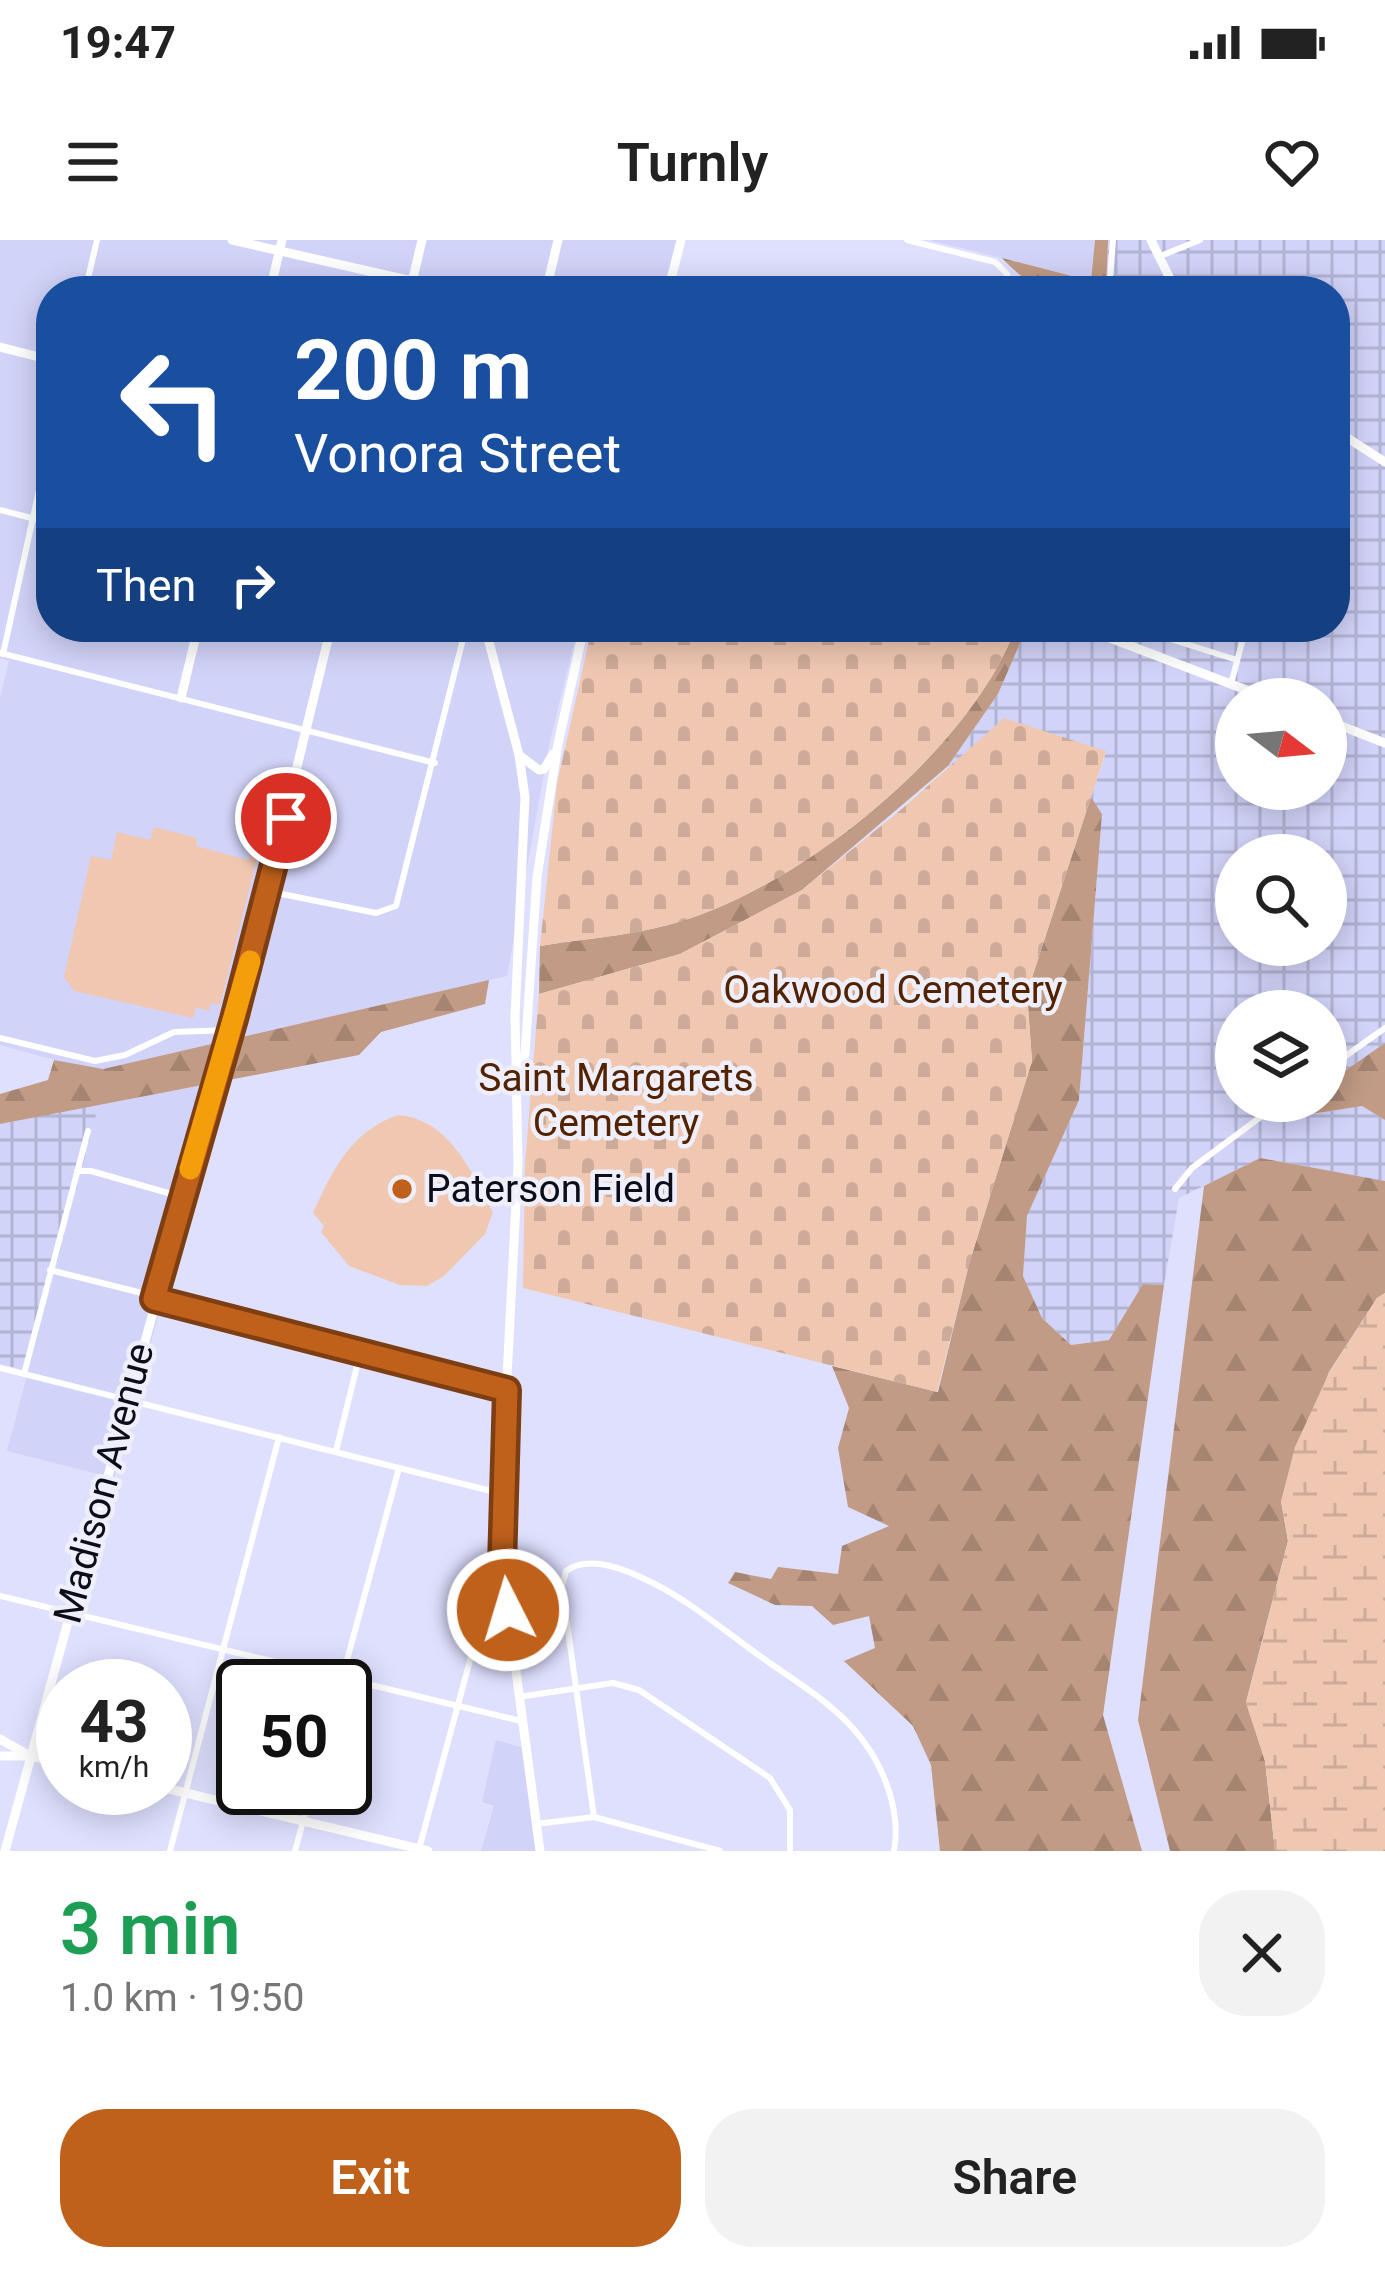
<!DOCTYPE html>
<html lang="en">
<head>
<meta charset="utf-8">
<style>
  :root { --surface:#fff; --page:#f2f2f2; --text:#222; --muted:#767676; --accent:#bf601b }
  body { margin:0; font-family:Roboto,sans-serif; background:var(--page); color:var(--text); height:100vh; display:flex; flex-direction:column; font-size:45px; white-space:nowrap }
  * { box-sizing:border-box; margin:0 }
  p { font-size:39px; color:var(--muted) }
  .icon { flex:none; width:66px; height:66px; fill:none; stroke:currentColor; stroke-width:2; stroke-linecap:round; stroke-linejoin:round }
  .map { position:relative; height:1611px; overflow:hidden }
  .details { display:flex; flex-direction:column; background:var(--surface); flex:1 }
  .details>* { flex:none }
  .banner { position:absolute; left:36px; top:36px; width:1314px; height:366px; border-radius:48px; box-shadow:0 6px 30px #0003; background:#1a4fa0; color:#fff; overflow:hidden }
  .needle { width:78px; rotate:106deg }
  .fabs { position:absolute; left:1215px; top:438px; display:grid; gap:24px }
  .fabs a { display:grid; place-items:center; width:132px; height:132px; border-radius:50%; background:var(--surface); box-shadow:0 6px 30px #0003; font-size:60px }
  .speed { position:absolute; left:36px; top:1419px; display:flex; gap:24px; font-size:60px; font-weight:700; text-align:center }
  .speed>* { display:grid; place-content:center; width:156px; height:156px; border-radius:50%; background:var(--surface); box-shadow:0 6px 30px #0003; line-height:1 }
  .speed small { font-size:30px; font-weight:400 }
  .speed .limit { border:6px solid #111; border-radius:18px; background:#fff; color:#111 }
  .pin { position:absolute; display:grid; place-items:center; width:102px; height:102px; color:#fff; margin:-51px; border:6px solid #fff; border-radius:50%; box-shadow:0 3px 12px #0007 }
  .me { position:absolute; width:132px; margin:-66px; rotate:355deg; stroke-linejoin:round; filter:drop-shadow(0 0 9px #0008) }
  .turn { display:flex; align-items:center; gap:42px; height:252px; padding:0 60px; font-size:54px }
  .turn .icon { width:156px; height:156px; stroke-width:2.5 }
  .turn b { display:block; font-size:84px; line-height:102px }
  .then { display:flex; align-items:center; height:114px; padding:0 60px; background:#0003; gap:24px; font-size:45px }
  .round { display:grid; place-items:center; flex:none; width:126px; height:126px; border-radius:48px; background:var(--page) }
  .overview { display:flex; align-items:center; justify-content:space-between; height:204px; padding:0 60px }
  h1 { font-size:72px; font-weight:600; line-height:90px; color:#1e9e55 }
  .primary-button { display:flex; gap:24px; margin-top:auto; padding:24px 60px }
  .primary-button a { flex:1; height:138px; border-radius:48px; background:var(--accent); color:#fff; font-size:48px; font-weight:600; line-height:138px; text-align:center }
  .primary-button a+a { background:var(--page); color:var(--text) }
  .status { display:flex; justify-content:space-between; align-items:center; height:84px; padding:0 60px; background:var(--surface); direction:ltr }
  .status svg { height:33px; fill:currentColor }
  header { display:flex; justify-content:space-between; align-items:center; height:156px; padding:0 60px; background:var(--surface); font-size:54px; font-weight:600 }
  .map>svg:first-child { display:block }
  .built { fill:#d1d3f8 }
  .industrial { fill:url(#industrial-grid); fill-rule:evenodd }
  .forest { fill:url(#forest-firs) }
  .wetland { fill:url(#wetland-marsh) }
  .cemetery { fill:url(#cemetery-stones) }
  .pitch { fill:#f0c8b2 }
  .lines { fill:none; stroke-linecap:round; stroke-linejoin:round }
  .street { stroke:#fff; stroke-width:6 }
  .secondary { stroke:#fff; stroke-width:9 }
  .route-casing { stroke:#7c3e12; stroke-width:30 }
  .route { stroke:#bf601b; stroke-width:21 }
  .slow { stroke:#f59e0b; stroke-width:21 }
  .poi-dot { fill:#bf601b; stroke:#eeeffb; stroke-width:4.5 }
  .labels { text-anchor:middle; dominant-baseline:central; stroke-width:9; stroke-linejoin:round; paint-order:stroke }
  .park-label { font-size:39px; fill:#532200; stroke:#eeeffb }
  .poi-label { font-size:39px; fill:#0d0d17; stroke:#eeeffb; text-anchor:start }
  .street-label { font-size:39px; fill:#0d0d17; stroke:#eeeffb }
</style>
</head>
<body>
<div class="status"><b>19:47</b><svg viewBox="0 0 49 12"><path d="M0 12V9h3v3zM5 12V6h3v6zM10 12V3h3v9zM15 12V0h3v12zM26 1h20v11H26zM47 4h2v5h-2z"/></svg></div>
<header><svg class="icon" aria-label="menu" viewBox="0 0 24 24"><path d="M4 6h16M4 12h16M4 18h16"/></svg>Turnly<svg class="icon" aria-label="heart" viewBox="0 0 24 24"><path d="M12 20l-8-8c-3-5 5-10 8-4 3-6 11-1 8 4z"/></svg></header>
<div class="map">
<svg width="1385" height="1611" viewBox="0 0 1385 1611">
  <defs>
    <pattern id="industrial-grid" width="8" height="8" patternUnits="userSpaceOnUse" patternTransform="scale(3)"><rect width="8" height="8" fill="#d1d3f8"/><path d="M0 4h8M4 0v8" fill="none" stroke="#b2b4d4"/></pattern>
    <pattern id="forest-firs" width="22" height="20" patternUnits="userSpaceOnUse" patternTransform="scale(3)"><rect width="22" height="20" fill="#c19b85"/><path d="M5 1l3.5 6h-7zM16 11l3.5 6h-7z" fill="#a58472"/></pattern>
    <pattern id="wetland-marsh" width="20" height="14" patternUnits="userSpaceOnUse" patternTransform="scale(3)"><rect width="20" height="14" fill="#f0c8b2"/><path d="M1 5h8M5 5V1M11 12h8M15 12V8" fill="none" stroke="#cdab98"/></pattern>
    <pattern id="cemetery-stones" width="16" height="16" patternUnits="userSpaceOnUse" patternTransform="scale(3)"><rect width="16" height="16" fill="#f0c8b2"/><path d="M2 7V4a2 2 0 0 1 4 0v3zM10 15v-3a2 2 0 0 1 4 0v3z" fill="#cdab98"/></pattern>
  </defs>
  <rect width="100%" height="100%" fill="#dfe0fe"/>
  <!-- built -->
  <g class="built">
    <polygon points="0,0 677,0 664,51 51,51 51,387 578,387 550,501 507,736 103,829 69,824 0,805 0,458 9,421 0,418"/>
    <polygon points="929,0 1095,0 1092,41 1002,18"/>
    <polygon points="222,842 114,1238 7,1211 99,864"/>
    <polygon points="496,1500 528,1509 543,1611 481,1611 494,1566 482,1562"/>
  </g>
  <!-- industrial -->
  <g class="industrial">
    <path d="M1108 0H1385V803L1326 844V771H1236V861H1307L1311 874 1362 866 1385 880V941L1260 918 1179 958 1164 1045 1143 1044 1109 1100 1071 1105 1042 1078 1023 1036 1027 976 1079 860 1102 574 1091 557 1106 512 948 526 998 454 1027 387H1335V51H1106ZM1236 459H1326V549H1236ZM1236 615H1326V705H1236Z"/>
    <polygon points="99,864 28,1131 0,1124 0,884"/>
  </g>
  <!-- forest -->
  <g class="forest">
    <path d="M1095 0H1108L1106 51C1050 51 1043 60 1002 18L1091 41Z"/>
    <path d="M1016 387H1027L998 454 948 526 802 650 680 714 539 754 540 706C582 699 627 696 668 685 796 652 970 512 1016 387Z"/>
    <polygon points="1091,557 1102,574 1079,860 1027,976 1023,1036 1042,1078 1071,1105 1109,1100 1143,1044 1164,1045 1103,1475 1142,1611 940,1611 931,1525 913,1486 844,1421 875,1408 869,1376 833,1385 812,1366 775,1365 728,1343 735,1332 771,1339 778,1327 838,1334 842,1306 889,1286 848,1267 838,1208 849,1168 832,1126 938,1152 969,1024 1032,821 1027,753"/>
    <polygon points="489,740 485,764 381,792 359,815 0,884 0,854 48,840 54,820 103,829"/>
    <polygon points="1385,803 1385,880 1362,866 1311,874 1307,861 1326,861 1326,844"/>
    <polygon points="1260,918 1385,941 1385,1053 1377,1058 1329,1132 1281,1261 1288,1301 1246,1462 1265,1521 1275,1611 1170,1611 1138,1480 1204,946"/>
  </g>
  <!-- wetland -->
  <polygon class="wetland" points="1385,1053 1385,1611 1275,1611 1265,1521 1246,1463 1288,1301 1281,1261 1295,1207 1329,1133 1377,1058"/>
  <!-- cemetery -->
  <g class="cemetery">
    <path d="M592 387H1016C970 512 796 652 668 685 627 696 582 699 540 706L557 544Z"/>
    <polygon points="1004,478 1106,511 1027,753 1032,821 969,1024 937,1152 523,1048 525,923 539,754 680,714 802,650 903,568"/>
  </g>
  <!-- pitch -->
  <g class="pitch">
    <polygon points="154,587 197,598 196,606 248,620 250,616 257,618 220,765 211,763 209,771 196,767 193,778 74,751 64,737 91,616 111,620 117,592 150,600"/>
    <path d="M398 875C449 879 471 931 493 972L485 994 444 1036 427 1046 400 1045 349 1026 321 992 324 986 313 973C332 931 351 891 398 875Z"/>
  </g>
  <g class="lines">
    <!-- street -->
    <g class="street">
      <polyline points="907,0 995,22 1007,34 1008,51"/>
      <polyline points="1158,17 1200,0"/>
      <polyline points="412,41 453,51"/>
      <polyline points="85,51 97,0"/>
      <polyline points="1109,51 1113,0"/>
      <polyline points="0,270 51,283"/>
      <polyline points="1153,387 1151,393 1237,420"/>
      <polyline points="0,413 435,523"/>
      <polyline points="3,414 51,196"/>
      <polyline points="1231,444 1246,387"/>
      <polyline points="267,651 376,673 396,666 466,387"/>
      <polyline points="0,798 95,821 125,815 174,792 231,790"/>
      <polyline points="1326,830 1385,788"/>
      <polyline points="77,931 91,931 182,957"/>
      <polyline points="1175,949 1192,928 1282,861"/>
      <polyline points="50,1030 138,1052 167,1065 504,1150"/>
      <polyline points="0,1128 503,1254"/>
      <polyline points="24,1134 88,891"/>
      <polyline points="336,1211 360,1114"/>
      <polyline points="0,1356 521,1481"/>
      <polyline points="340,1446 399,1228"/>
      <polyline points="518,1457 613,1443 639,1450 770,1538 790,1570 790,1611"/>
      <path d="M594 1577 562 1347 566 1331C590 1313 629 1331 653 1343 689 1361 721 1388 753 1411 789 1438 834 1462 861 1498 885 1529 901 1572 894 1611"/>
      <polyline points="536,1584 594,1577 720,1611"/>
      <polyline points="419,1609 492,1339 500,1329"/>
      <polyline points="170,1611 279,1197"/>
      <polyline points="295,1611 312,1548"/>
    </g>
    <!-- secondary -->
    <g class="secondary">
      <polyline points="232,0 412,41"/>
      <polyline points="1151,0 1176,51"/>
      <polyline points="270,51 282,0"/>
      <polyline points="410,51 422,0"/>
      <polyline points="546,51 558,0"/>
      <polyline points="668,51 681,0"/>
      <polyline points="0,107 51,120"/>
      <polyline points="1335,190 1385,222"/>
      <polyline points="485,387 519,515 525,557 515,776 518,924 503,1215 502,1326 540,1611"/>
      <polyline points="1081,387 1270,459"/>
      <polyline points="181,458 198,387"/>
      <polyline points="1326,480 1385,503"/>
      <polyline points="519,515 539,530 544,529 553,514"/>
      <polyline points="519,831 525,814 537,637 558,504 584,387"/>
      <polyline points="0,1499 30,1516"/>
      <polyline points="0,1516 30,1516 63,1524"/>
      <polyline points="165,1548 428,1611"/>
      <polyline points="5,1611 251,716 331,387"/>
    </g>
  </g>
  <g class="lines">
    <defs>
      <polyline id="route" points="286,578 234,779 154,1059 507,1150 502,1326 508,1370"/>
    </defs>
    <!-- route casing -->
    <use href="#route" class="route-casing"/>
    <!-- route -->
    <use href="#route" class="route"/>
    <!-- slow -->
    <polyline class="slow" points="190,929 250,721"/>
  </g>
  <!-- markers -->
  <circle class="poi-dot" cx="402" cy="949" r="12"/>
  <g class="labels">
    <!-- park labels -->
    <g class="park-label">
      <text x="893" y="750">Oakwood Cemetery</text>
      <text x="616" y="838">Saint Margarets<tspan x="616" dy="45">Cemetery</tspan></text>
    </g>
    <!-- poi labels -->
    <g class="poi-label">
      <text x="426" y="949">Paterson Field</text>
    </g>
    <!-- street labels -->
    <g class="street-label">
      <text transform="translate(104 1243) rotate(-75)">Madison Avenue</text>
    </g>
  </g>
</svg>
<div class="fabs">
<a><svg class="needle" viewBox="-14 -14 28 28"><path d="M0-13l5 13h-10z" fill="#e53935"/><path d="M0 13l5-13h-10z" fill="#767676"/></svg></a>
<a><svg class="icon" aria-label="search" viewBox="0 0 24 24"><circle cx="10" cy="10" r="6"/><path d="M15 15l6 6"/></svg></a>
<a><svg class="icon" aria-label="layers" viewBox="0 0 24 24"><path d="M12 4l9 5-9 5-9-5zM3 14l9 5 9-5"/></svg></a>
</div>
<div class="speed"><div>43<small>km/h</small></div><div class="limit">50</div></div>
<div class="pin" style="left:286px;top:578px;background:#d93025"><svg class="icon" aria-label="arrive" viewBox="0 0 24 24"><path d="M6 21V4h12l-3 4 3 4H6"/></svg></div>
<svg class="me" style="left:508px;top:1370px" viewBox="-20 -20 40 40"><circle r="17" fill="#bf601b" stroke="#fff" stroke-width="3"/><path d="M0-11L8 9 0 5-8 9z" fill="#fff"/></svg>
<div class="banner">
<div class="turn"><svg class="icon" aria-label="left" viewBox="0 0 24 24"><path d="M17 20v-9H6M10 6l-5 5 5 5"/></svg><div><b>200 m</b>Vonora Street</div></div>
<div class="then">Then<svg class="icon" aria-label="right" viewBox="0 0 24 24"><path d="M7 20v-9h11M14 6l5 5-5 5"/></svg></div>
</div>
</div>
<section class="details">
<div class="overview"><div><h1>3 min</h1><p>1.0 km · 19:50</p></div><a class="round"><svg class="icon" aria-label="close" viewBox="0 0 24 24"><path d="M6 6l12 12M18 6L6 18"/></svg></a></div>
<div class="primary-button"><a>Exit</a><a>Share</a></div>
</section>
</body>
</html>
